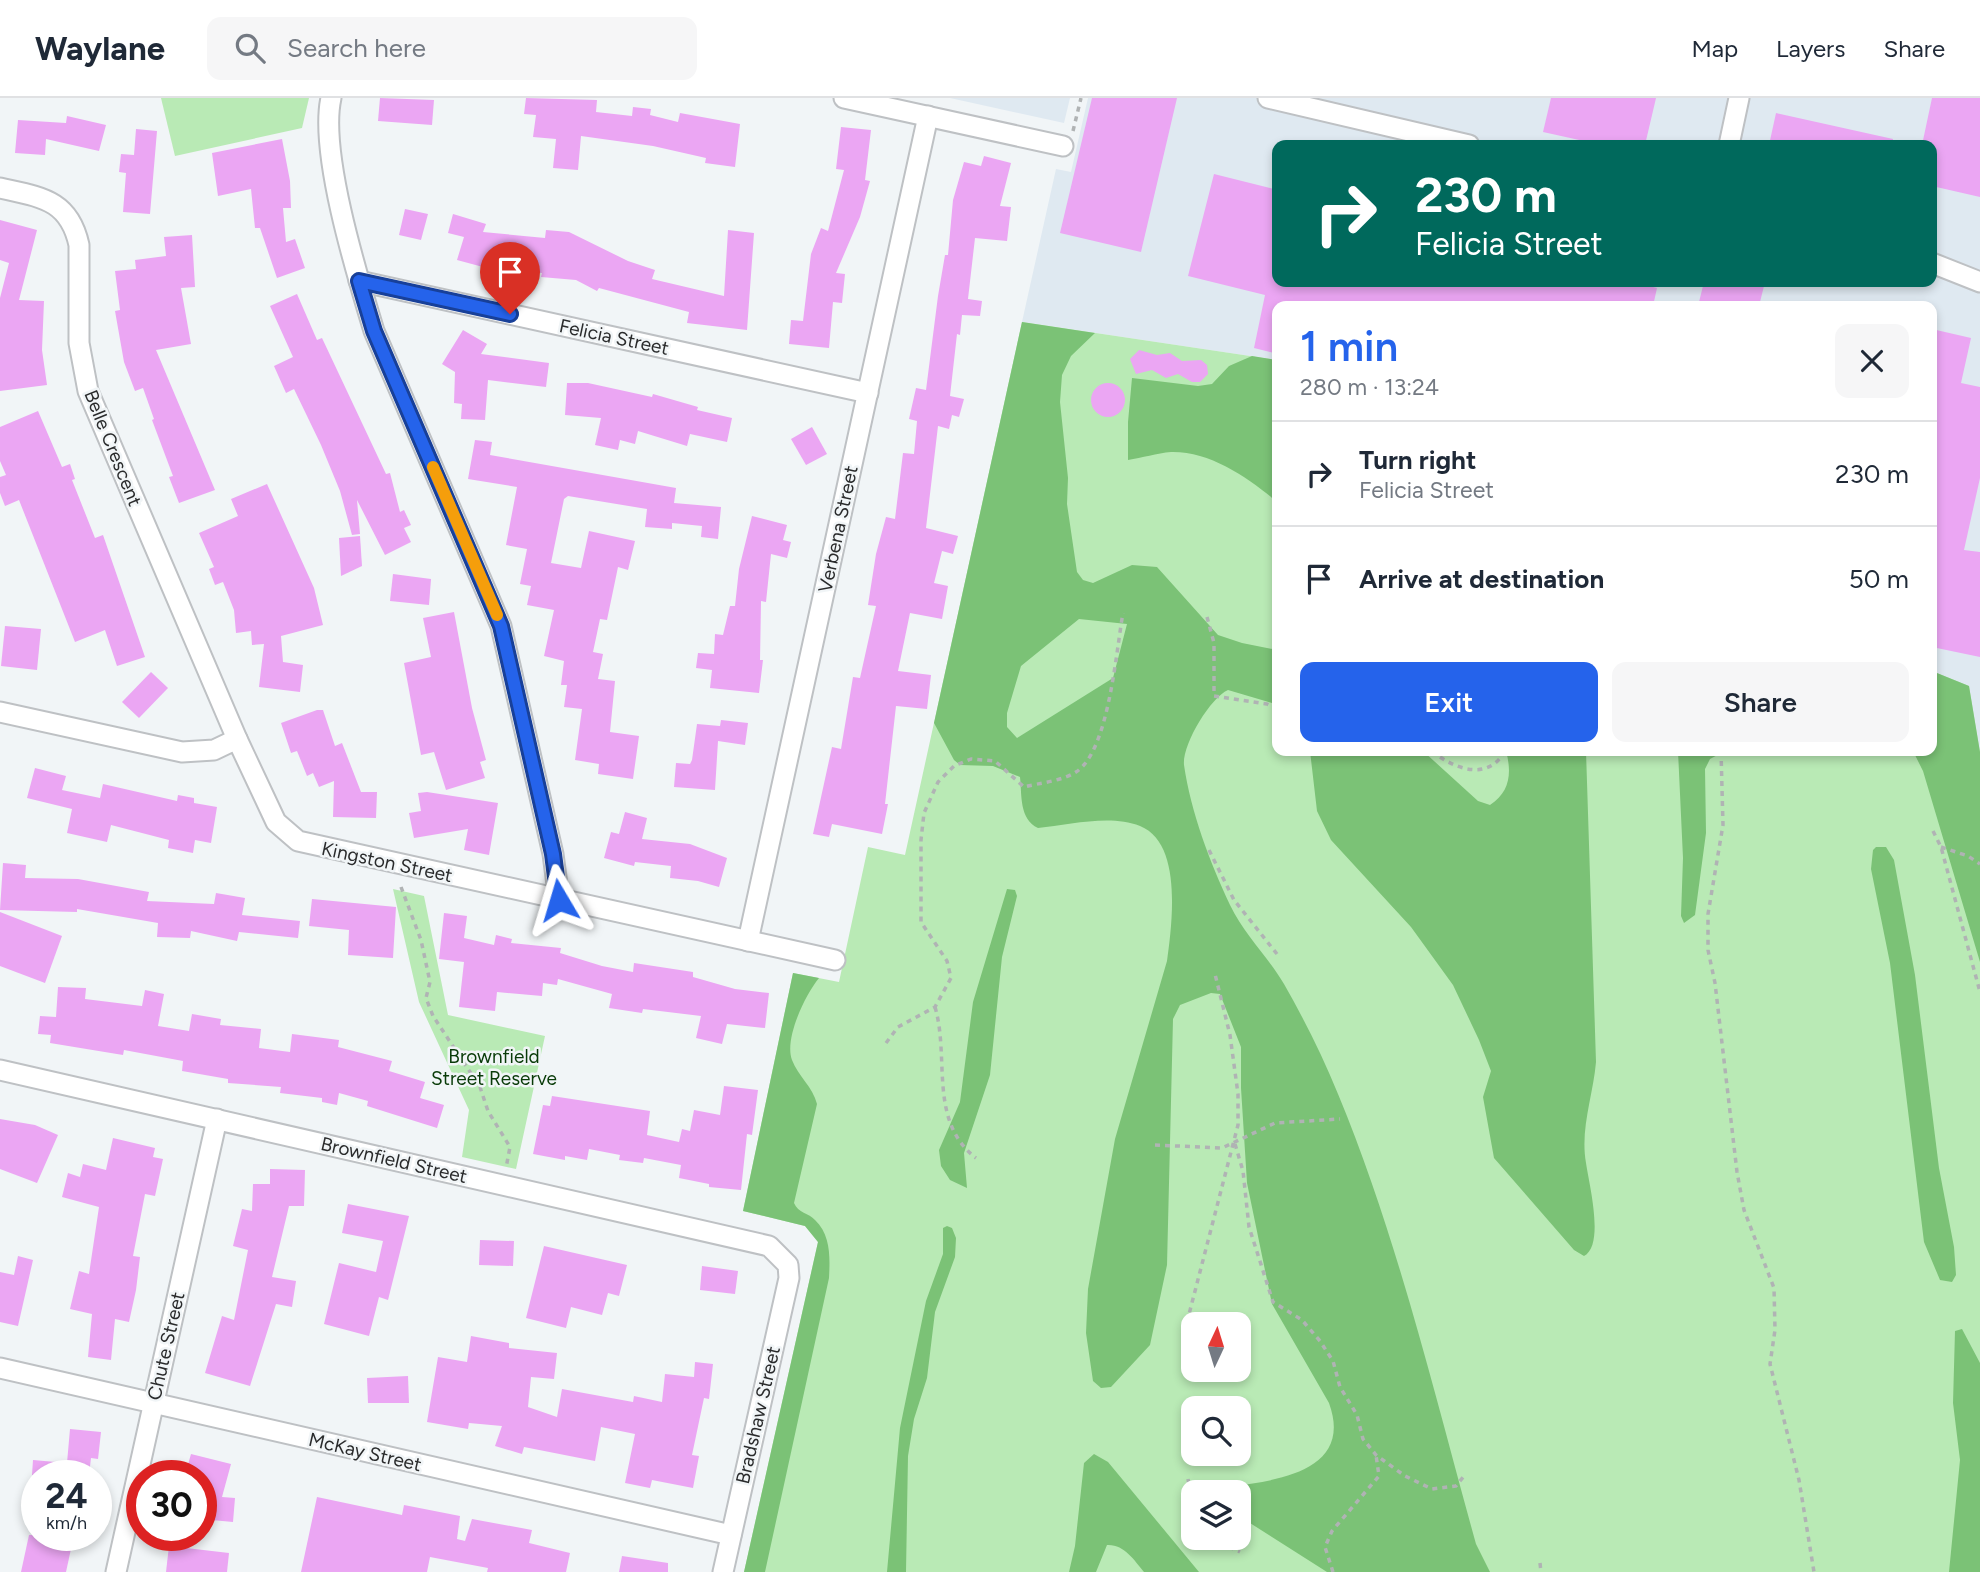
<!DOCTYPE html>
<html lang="en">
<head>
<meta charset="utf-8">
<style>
  :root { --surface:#fff; --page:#f6f6f7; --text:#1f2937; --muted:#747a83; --line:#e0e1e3; --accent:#2563eb }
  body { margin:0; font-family:Figtree,sans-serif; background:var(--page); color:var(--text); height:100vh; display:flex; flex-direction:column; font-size:26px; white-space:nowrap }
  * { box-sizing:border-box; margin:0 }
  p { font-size:23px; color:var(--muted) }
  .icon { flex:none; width:38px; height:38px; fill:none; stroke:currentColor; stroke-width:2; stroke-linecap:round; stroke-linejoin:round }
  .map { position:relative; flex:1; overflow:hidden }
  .panel { position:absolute; left:1272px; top:203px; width:665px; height:455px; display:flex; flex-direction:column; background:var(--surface); border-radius:14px; box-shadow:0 4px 10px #0003 }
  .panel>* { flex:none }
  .banner { position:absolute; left:1272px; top:42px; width:665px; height:147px; border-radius:14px; box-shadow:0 4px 10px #0003; background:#00695c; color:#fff; overflow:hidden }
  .needle { width:46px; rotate:4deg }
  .buttons { position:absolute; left:1181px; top:1214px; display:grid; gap:14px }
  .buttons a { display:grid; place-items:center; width:70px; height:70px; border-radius:14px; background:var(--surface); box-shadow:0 4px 10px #0003; font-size:35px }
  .speed { position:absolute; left:21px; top:1362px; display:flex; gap:14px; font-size:35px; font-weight:700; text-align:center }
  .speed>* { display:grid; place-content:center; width:91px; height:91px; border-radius:50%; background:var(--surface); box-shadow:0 4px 10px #0003; line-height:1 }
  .speed small { font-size:18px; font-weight:400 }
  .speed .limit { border:10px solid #d22; background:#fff; color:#111 }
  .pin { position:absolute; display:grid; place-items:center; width:60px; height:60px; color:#fff; margin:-72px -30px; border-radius:50% 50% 50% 0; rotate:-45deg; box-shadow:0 0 7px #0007 }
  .pin .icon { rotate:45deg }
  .me { position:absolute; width:77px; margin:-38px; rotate:353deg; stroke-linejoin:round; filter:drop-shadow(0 0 5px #0008) }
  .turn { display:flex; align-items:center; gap:24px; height:147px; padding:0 28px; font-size:32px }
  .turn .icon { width:91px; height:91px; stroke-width:2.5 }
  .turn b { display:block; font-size:49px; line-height:60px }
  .round { display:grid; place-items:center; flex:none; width:74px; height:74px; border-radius:14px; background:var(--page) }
  .overview { display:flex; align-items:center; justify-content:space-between; height:119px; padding:0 28px }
  h1 { font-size:42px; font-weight:600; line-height:52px; color:var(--accent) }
  .button { display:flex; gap:14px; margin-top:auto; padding:14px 28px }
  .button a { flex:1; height:80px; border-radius:14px; background:var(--accent); color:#fff; font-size:28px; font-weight:600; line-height:80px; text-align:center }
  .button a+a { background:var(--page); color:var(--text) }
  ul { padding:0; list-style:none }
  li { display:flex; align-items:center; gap:21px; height:105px; padding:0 28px; border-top:2px solid var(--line) }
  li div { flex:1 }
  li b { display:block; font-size:26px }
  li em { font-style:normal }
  header { display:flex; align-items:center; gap:42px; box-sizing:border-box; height:98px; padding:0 35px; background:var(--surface); border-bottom:2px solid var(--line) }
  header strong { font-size:33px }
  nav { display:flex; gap:38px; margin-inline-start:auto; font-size:24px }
  .search { width:490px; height:63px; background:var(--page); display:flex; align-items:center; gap:18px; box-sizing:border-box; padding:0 24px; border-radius:14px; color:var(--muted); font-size:26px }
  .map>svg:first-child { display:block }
  .built { fill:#dfe9f1; fill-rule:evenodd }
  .green { fill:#b9eab5; fill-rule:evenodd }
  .forest { fill:#7bc276; fill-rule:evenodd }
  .building { fill:#eba6f3 }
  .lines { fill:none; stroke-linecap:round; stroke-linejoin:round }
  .street-casing { stroke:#bec1c4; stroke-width:23 }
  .path { stroke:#b0b3b4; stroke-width:3.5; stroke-dasharray:5 5; stroke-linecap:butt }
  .street { stroke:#fff; stroke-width:19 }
  .route-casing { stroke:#184099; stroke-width:18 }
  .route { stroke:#2563eb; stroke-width:12 }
  .slow { stroke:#f59e0b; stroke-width:12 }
  .labels { text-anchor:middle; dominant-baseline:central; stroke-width:5; stroke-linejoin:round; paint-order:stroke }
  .street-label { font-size:19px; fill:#2a2b2c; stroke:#f1f5f7 }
  .park-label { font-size:19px; fill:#093b08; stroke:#f1f5f7 }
</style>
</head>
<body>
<header>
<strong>Waylane</strong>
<div class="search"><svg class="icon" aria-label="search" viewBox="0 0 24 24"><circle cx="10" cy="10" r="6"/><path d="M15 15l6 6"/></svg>Search here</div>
<nav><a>Map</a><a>Layers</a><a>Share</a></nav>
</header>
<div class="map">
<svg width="1980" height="1474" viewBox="0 0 1980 1474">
  <rect width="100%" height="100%" fill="#f1f5f7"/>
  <!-- built -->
  <g class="built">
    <polygon points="950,0 1070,0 1064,25"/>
    <path d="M1088 0H1980V654L1969 589 1932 573V208H1278L1277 262 1022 224 1056 71 1071 74ZM1278 47H1932V184H1278Z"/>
  </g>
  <!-- green -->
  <g class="green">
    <polygon points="161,0 309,0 302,30 175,58"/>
    <path d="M1022 224 1277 262 1278 653H1932V573L1969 588 1980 654V1474H744L818 1144 805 1128 743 1113 793 875 839 884 868 749 905 757ZM1194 1227H1239V1272H1194ZM1194 1311H1239V1356H1194ZM1194 1395H1239V1440H1194Z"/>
    <polygon points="393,791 424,798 448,917 545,938 516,1071 462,1059 469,1012 419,904"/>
  </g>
  <!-- forest -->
  <g class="forest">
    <path d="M1022 224 1095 235 1071 258 1062 277 1060 304 1068 380 1067 406 1077 474 1083 482 1093 485 1132 467 1157 469 1218 537 1242 545 1277 552V610L1272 605 1228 592C1210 600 1182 647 1184 667 1191 715 1210 764 1230 807 1244 836 1268 859 1284 886 1304 921 1323 959 1338 996 1398 1141 1434 1295 1476 1446L1490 1474H1327L1239 1418V1395H1231L1234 1388C1282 1382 1353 1371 1329 1305L1272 1206 1247 1085 1241 990V949L1220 896 1211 895 1180 907 1173 921 1167 1167 1150 1247 1111 1289 1101 1290 1093 1283 1086 1235 1088 1191 1115 1041 1167 863C1172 826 1183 745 1140 728 1110 716 1069 727 1038 730 1019 721 1022 697 1020 679L993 668 960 667 954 662 934 625ZM1079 521 1127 526 1113 580 1017 640 1007 629V615L1021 568Z"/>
    <path d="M1252 258 1277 262V404C1249 380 1210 353 1171 354 1157 355 1142 360 1128 362V324L1132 280 1198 288 1212 286 1229 268Z"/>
    <polygon points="1932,573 1969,588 1980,654 1980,864 1923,673 1913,653 1932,653"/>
    <path d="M1310 653H1423L1478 703 1490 707C1510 694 1512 675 1506 653H1586L1596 964C1593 998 1580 1031 1586 1065 1589 1086 1605 1147 1584 1158L1574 1152 1494 1060 1483 999 1491 973 1479 942 1453 887 1411 829 1331 742 1317 713Z"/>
    <polygon points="1678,653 1725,653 1710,661 1705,671 1706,735 1695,817 1684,825 1681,818 1683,760"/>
    <polygon points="1876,749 1886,749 1894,762 1915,877 1939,1070 1954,1149 1956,1177 1952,1184 1940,1182 1924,1144 1890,865 1871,771 1873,752"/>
    <polygon points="1007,791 1015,792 1017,798 1002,859 990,977 964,1055 967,1090 950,1082 941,1068 939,1052 960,1004 973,904"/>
    <path d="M793 875 819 880C805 897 784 941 792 962 798 978 813 989 817 1006L794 1105C798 1115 809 1115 815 1122 831 1137 830 1160 829 1180L765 1474H744L818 1144 805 1128 743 1113Z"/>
    <polygon points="947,1128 952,1130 956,1140 955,1159 935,1214 927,1280 914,1321 908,1358 906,1474 887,1474 900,1330 926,1203 943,1156 943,1130"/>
    <polygon points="1962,1231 1980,1265 1980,1474 1949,1474 1960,1362 1953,1305 1955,1233"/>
    <path d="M1094 1356 1108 1364 1199 1474H1144C1134 1462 1124 1446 1107 1447L1096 1474H1069L1075 1448 1084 1365Z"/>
  </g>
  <!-- building -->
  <g class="building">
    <polygon points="380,0 434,2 432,27 378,23"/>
    <polygon points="526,0 597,2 596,14 632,18 633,9 651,11 650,17 678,24 680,15 740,26 735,69 705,65 706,60 653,48 581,38 578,72 553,70 556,41 533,39 536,17 524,16"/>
    <polygon points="1092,0 1177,0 1141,154 1060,135"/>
    <polygon points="1551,0 1656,0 1645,47 1602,47 1543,34"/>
    <polygon points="1932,0 1980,0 1980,99 1932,88 1932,47 1922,47"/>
    <polygon points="1776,15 1893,41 1892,47 1769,47"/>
    <polygon points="67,18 106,27 99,53 46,41 45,57 15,55 18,22 66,25"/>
    <polygon points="841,29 871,32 865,82 870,83 860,119 836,175 845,176 842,205 833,204 829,250 789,246 791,222 803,223 811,156 821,130 828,133 844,72 836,71"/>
    <polygon points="136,31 157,33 150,116 123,114 126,75 119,74 121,56 134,57"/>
    <polygon points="282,41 290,83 291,110 283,110 286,144 295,141 305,170 277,180 260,130 255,130 251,91 218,98 212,55"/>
    <polygon points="984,58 1011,65 1000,108 1011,109 1007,143 975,140 968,201 982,203 980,218 962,217 960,237 957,236 950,298 964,301 959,319 952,317 949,331 938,328 926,430 958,438 953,456 942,453 934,485 948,488 942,521 910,515 898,573 931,577 927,611 896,608 885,706 888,706 882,736 832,726 829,739 813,736 832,649 841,651 853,579 860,580 876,508 868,507 876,456 886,419 895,421 903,355 914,356 917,323 909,321 916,290 926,292 938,198 945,157 948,157 953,102 964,64 981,68"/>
    <polygon points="1214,76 1278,92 1278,184 1634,184 1657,190 1653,208 1278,208 1278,256 1254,250 1265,197 1188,178"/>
    <polygon points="405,111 428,116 421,142 399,137"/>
    <polygon points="453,116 486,126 483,134 545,140 546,132 569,134 628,163 655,172 652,181 724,198 728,132 754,135 747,232 687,225 689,214 599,190 597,193 576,182 541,179 542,175 483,169 457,162 464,139 448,135"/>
    <polygon points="0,122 37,132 19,202 44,203 42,252 47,287 0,293 0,200 9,165 0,162"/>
    <polygon points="192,137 195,189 181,190 191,246 156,252 215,392 179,405 169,379 173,378 152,322 154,321 143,290 135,293 124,264 115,213 120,212 115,173 136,171 135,162 166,158 164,139"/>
    <polygon points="1704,184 1765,184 1759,208 1698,208"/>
    <polygon points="297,196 317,242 322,240 386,376 390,375 400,414 404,412 411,427 404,430 411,444 385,457 357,402 360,436 352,437 340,393 321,347 294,291 286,295 274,268 293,259 270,208"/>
    <polygon points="1932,231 1971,240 1961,285 1980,289 1980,380 1964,452 1980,454 1980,559 1932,549"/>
    <polygon points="463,232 487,246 481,256 549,265 546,289 488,282 485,322 461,321 462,306 454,305 455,274 442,266"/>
    <polygon points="1139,252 1157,257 1170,255 1182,263 1201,262 1207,267 1208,276 1200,284 1192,284 1178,276 1166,280 1152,272 1136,276 1130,261"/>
    <polygon points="567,285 588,285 652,299 653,296 698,309 697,312 732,320 727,344 690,336 687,348 638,333 635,346 620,342 618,352 595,347 601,320 565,317"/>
    <circle cx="1108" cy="302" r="17"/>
    <polygon points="38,313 62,369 70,366 75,381 72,382 95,440 103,437 145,559 117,568 105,532 75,544 19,402 5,408 0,395 0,379 6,377 0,363 0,329"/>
    <polygon points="812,329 827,356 806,367 791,341"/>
    <polygon points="475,342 492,344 490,357 676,390 674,405 721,409 718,441 701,439 702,428 672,425 672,431 645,429 647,411 568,398 564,401 551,465 581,470 589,433 635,443 628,472 618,469 607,522 600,521 593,554 603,556 598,581 615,583 610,634 639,638 633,681 598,676 599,666 575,662 582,611 564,609 567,587 561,587 564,563 544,558 554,512 527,507 531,488 520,486 527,451 506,447 517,389 468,381"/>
    <polygon points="267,386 314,490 323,527 281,538 283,564 303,567 300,594 259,589 264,546 252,547 251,533 236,535 234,512 223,484 215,487 209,471 214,469 199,435 238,418 231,401"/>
    <polygon points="752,418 787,427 783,442 791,444 787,460 771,456 766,504 761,503 760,562 763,562 759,595 710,590 712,572 696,570 698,555 714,556 715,536 723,537 730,508 735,508 739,471"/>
    <polygon points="360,438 362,468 341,478 339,440"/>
    <polygon points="393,476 431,481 429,507 390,503"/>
    <polygon points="454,514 472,610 486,662 480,664 485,680 446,692 434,654 421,657 404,565 431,559 423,520"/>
    <polygon points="5,528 41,531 37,572 1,568"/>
    <polygon points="151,574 168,590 139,620 122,604"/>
    <polygon points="317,612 323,612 335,648 342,645 361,694 377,694 376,720 333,719 334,683 319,689 313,675 307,678 297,653 291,655 281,625"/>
    <polygon points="721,622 748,625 745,647 718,643 715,692 674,689 676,665 690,666 692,662 697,626 720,628"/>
    <polygon points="35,670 66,678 62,692 100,700 103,686 177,703 178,697 194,700 194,705 217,709 211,745 195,742 193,755 168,750 169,742 111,727 107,744 67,735 72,711 27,700"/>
    <polygon points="427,694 498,705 489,757 464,752 468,731 414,740 409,715 421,713 418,695"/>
    <polygon points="625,714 647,720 642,741 690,746 727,760 719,789 698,783 670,780 671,768 635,764 634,768 604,760 611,734 619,736"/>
    <polygon points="3,765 26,767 25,780 78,781 149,794 147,803 214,806 216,795 245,800 242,817 300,823 298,840 239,834 237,843 191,833 190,840 157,839 158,825 77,811 77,814 0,812"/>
    <polygon points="312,801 396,809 393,860 348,857 349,832 309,828"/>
    <polygon points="0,814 62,838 45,885 0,868"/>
    <polygon points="444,815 467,818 464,840 494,847 496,837 512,841 511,845 561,850 560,855 602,868 633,874 634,865 693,874 693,879 735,891 769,895 765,930 727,926 722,946 696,940 701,918 643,911 642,915 609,910 612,896 558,881 557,887 543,885 542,898 497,894 495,913 459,909 464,864 439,861"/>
    <polygon points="58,889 86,890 85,901 142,908 145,892 164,896 158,928 189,933 192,916 221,921 220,927 261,931 259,950 290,954 292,936 339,942 338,949 392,963 389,973 425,984 420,1000 444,1007 437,1030 367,1008 368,1003 339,995 337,1007 322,1004 322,1000 280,995 281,989 228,985 228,981 182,973 183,963 124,952 123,957 50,945 51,937 38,936 40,918 56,919"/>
    <polygon points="724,988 758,992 752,1037 747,1036 741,1092 709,1089 709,1086 679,1080 681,1067 644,1060 643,1065 619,1062 620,1057 589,1051 587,1062 565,1058 565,1062 533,1056 543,1007 550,1008 552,998 650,1013 647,1037 679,1044 682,1031 690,1033 694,1012 720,1017"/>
    <polygon points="0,1021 35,1027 58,1037 37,1085 0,1071"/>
    <polygon points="113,1040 155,1050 153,1059 163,1061 155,1098 145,1096 133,1158 140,1159 136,1192 129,1224 115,1221 111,1262 88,1259 92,1216 70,1211 79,1173 89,1176 99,1109 62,1099 68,1075 80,1079 83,1066 106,1072"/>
    <polygon points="270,1071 305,1072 304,1108 289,1108 272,1179 296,1183 292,1209 276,1206 250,1288 205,1275 222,1218 234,1222 248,1152 233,1148 242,1111 252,1113 253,1086 270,1086"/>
    <polygon points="348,1106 409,1118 388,1202 379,1199 369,1238 324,1226 339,1165 376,1174 383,1143 342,1135"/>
    <polygon points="480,1142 514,1143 513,1168 479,1167"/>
    <polygon points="544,1148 627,1167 619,1198 608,1195 602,1217 571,1209 566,1230 526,1220"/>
    <polygon points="18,1158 33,1162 18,1228 0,1224 0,1174 14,1177"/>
    <polygon points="702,1168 738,1173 735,1196 700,1192"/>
    <polygon points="471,1238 509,1245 509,1250 557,1255 554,1281 531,1279 528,1309 557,1319 562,1291 633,1304 634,1298 662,1304 665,1276 694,1279 695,1264 713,1266 709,1301 704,1300 692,1357 699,1358 693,1390 652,1382 650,1390 625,1385 635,1336 601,1329 595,1363 524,1349 522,1356 495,1348 502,1328 469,1325 468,1331 427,1324 438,1259 467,1264"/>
    <polygon points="408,1278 409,1305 368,1305 367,1280"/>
    <polygon points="70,1331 101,1334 98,1361 91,1360 89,1377 32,1377 33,1362 67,1365"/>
    <polygon points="191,1356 231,1366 222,1399 235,1400 233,1424 201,1421 201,1377 185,1377"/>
    <polygon points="317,1399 402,1417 404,1407 460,1418 457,1441 465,1443 472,1421 532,1432 529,1445 570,1455 566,1474 487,1474 488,1470 430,1459 427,1474 301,1474"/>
    <polygon points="29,1437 74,1437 66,1474 21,1474"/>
    <polygon points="169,1448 229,1455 227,1474 166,1474"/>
    <polygon points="622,1458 668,1465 668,1474 619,1474"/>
  </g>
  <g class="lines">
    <defs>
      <g id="street">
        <path d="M331 0C319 54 357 177 374 233L501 528 553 756 559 802"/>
        <polyline points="844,0 1063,48"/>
        <polyline points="1268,0 1469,47"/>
        <polyline points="1729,47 1739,0"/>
        <path d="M0 90C40 99 69 101 79 147V245L88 293 237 641"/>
        <polyline points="1932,165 1980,184"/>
        <polyline points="359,183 868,295"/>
        <polyline points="0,614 182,654 214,652 237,641 276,724 298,743 835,862"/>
        <polyline points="748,843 928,18"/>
        <polyline points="0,972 769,1148 788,1167 789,1180 723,1474"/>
        <polyline points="0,1270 731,1437"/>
        <polyline points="116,1474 217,1021"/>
      </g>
    </defs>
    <!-- street casing -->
    <use href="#street" class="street-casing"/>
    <!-- path -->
    <g class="path">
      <polyline points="1073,33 1081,0"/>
      <polyline points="1207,519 1214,545 1214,598 1267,606 1278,611"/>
      <path d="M1432 653C1454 671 1488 684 1505 653"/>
      <polyline points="1721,653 1723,727 1708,816 1708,852 1715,885 1737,1074 1744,1112 1774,1190 1775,1232 1770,1266 1799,1382 1814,1474"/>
      <polyline points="1933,733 1941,749 1980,894"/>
      <polyline points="1941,749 1968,758 1980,766"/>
      <polyline points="1209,752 1234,802 1277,856"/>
      <polyline points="401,789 421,842 430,884 426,900 433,918 480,989 488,1013 510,1049 506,1070"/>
      <path d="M935 909C950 960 928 1023 976 1060"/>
      <path d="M886 945 898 929 935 909 951 880 947 863 921 824V742L924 715 938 684 954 668 971 661 995 663 1024 689C1039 685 1062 683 1076 674 1109 653 1116 553 1123 515"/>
      <polyline points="1235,1046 1243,1073 1249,1129 1273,1204 1302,1222 1320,1243 1333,1263 1340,1289 1357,1317 1363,1341 1376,1357 1405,1378 1432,1391 1456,1388 1464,1378"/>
      <polyline points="1155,1047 1222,1050 1275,1025 1340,1021"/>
      <polyline points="1187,1224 1238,1027 1238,996 1230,937 1215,876"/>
      <polyline points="1188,1381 1194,1418"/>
      <polyline points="1211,1440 1240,1454"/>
      <polyline points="1540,1465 1541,1474"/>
      <polyline points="1333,1474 1325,1449 1332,1433 1379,1378 1376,1357"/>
    </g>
    <!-- street -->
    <use href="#street" class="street"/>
  </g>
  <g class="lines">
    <defs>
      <polyline id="route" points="510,216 359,183 374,233 501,528 553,756 559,802"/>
    </defs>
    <!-- route casing -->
    <use href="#route" class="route-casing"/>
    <!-- route -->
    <use href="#route" class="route"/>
    <!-- slow -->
    <polyline class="slow" points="433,369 497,517"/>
  </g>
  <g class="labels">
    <!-- street labels -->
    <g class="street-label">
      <text transform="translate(614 239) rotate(12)">Felicia Street</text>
      <text transform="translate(113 350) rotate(68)">Belle Crescent</text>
      <text transform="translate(838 431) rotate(-78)">Verbena Street</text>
      <text transform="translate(387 764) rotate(12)">Kingston Street</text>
      <text transform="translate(394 1062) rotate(13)">Brownfield Street</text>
      <text transform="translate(166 1248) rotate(-77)">Chute Street</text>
      <text transform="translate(758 1317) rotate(-77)">Bradshaw Street</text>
      <text transform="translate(365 1354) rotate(13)">McKay Street</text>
    </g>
    <!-- park labels -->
    <g class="park-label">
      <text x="494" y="958">Brownfield<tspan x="494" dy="22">Street Reserve</tspan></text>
    </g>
  </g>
</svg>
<div class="buttons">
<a><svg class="needle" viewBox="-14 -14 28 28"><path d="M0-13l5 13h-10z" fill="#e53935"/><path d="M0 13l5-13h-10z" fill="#747a83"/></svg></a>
<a><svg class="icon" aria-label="search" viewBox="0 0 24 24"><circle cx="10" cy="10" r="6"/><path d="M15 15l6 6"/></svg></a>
<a><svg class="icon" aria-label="layers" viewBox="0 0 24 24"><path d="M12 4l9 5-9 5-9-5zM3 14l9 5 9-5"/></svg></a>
</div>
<div class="speed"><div>24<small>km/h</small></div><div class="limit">30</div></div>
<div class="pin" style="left:510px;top:216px;background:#d93025"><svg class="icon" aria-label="arrive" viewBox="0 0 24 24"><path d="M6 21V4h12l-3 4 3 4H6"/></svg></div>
<svg class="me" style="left:559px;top:802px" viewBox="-20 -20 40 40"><path d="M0-17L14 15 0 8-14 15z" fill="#2563eb" stroke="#fff" stroke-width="4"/></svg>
<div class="banner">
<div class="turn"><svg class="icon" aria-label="right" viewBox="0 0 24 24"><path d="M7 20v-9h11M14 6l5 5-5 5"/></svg><div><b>230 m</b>Felicia Street</div></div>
</div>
<section class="panel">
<div class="overview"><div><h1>1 min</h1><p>280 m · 13:24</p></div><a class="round"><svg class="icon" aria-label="close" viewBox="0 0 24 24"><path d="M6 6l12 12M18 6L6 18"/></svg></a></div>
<ul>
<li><svg class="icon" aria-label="right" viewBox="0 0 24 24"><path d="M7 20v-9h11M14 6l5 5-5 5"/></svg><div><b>Turn right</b><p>Felicia Street</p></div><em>230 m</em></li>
<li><svg class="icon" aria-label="arrive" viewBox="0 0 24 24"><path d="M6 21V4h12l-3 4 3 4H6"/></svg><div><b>Arrive at destination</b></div><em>50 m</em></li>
</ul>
<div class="button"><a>Exit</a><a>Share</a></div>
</section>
</div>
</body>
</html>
